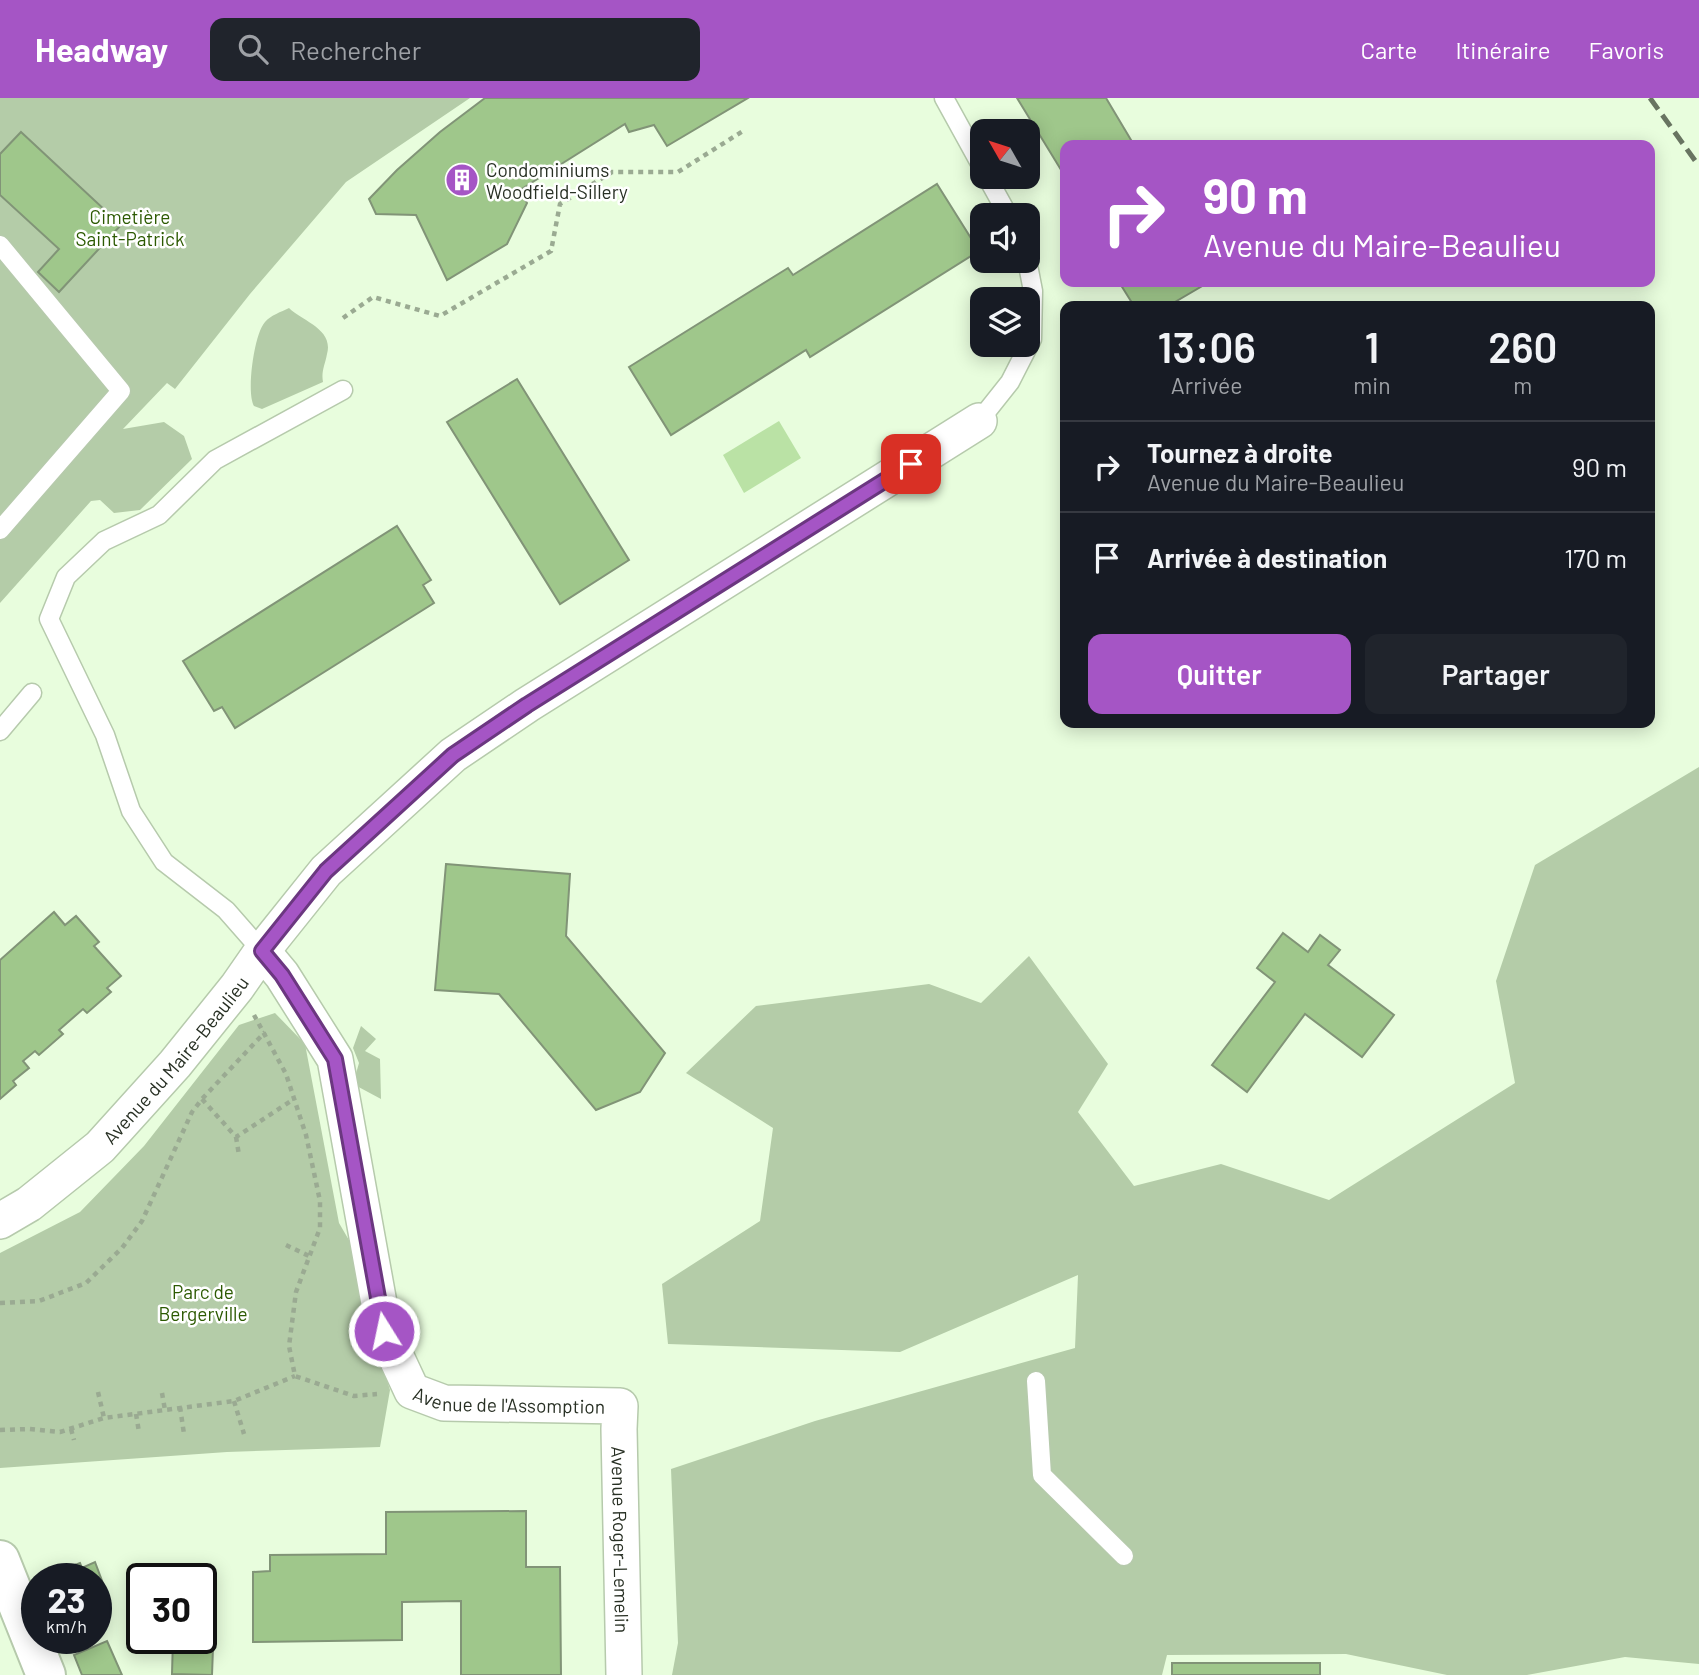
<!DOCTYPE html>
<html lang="fr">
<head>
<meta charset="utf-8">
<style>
  :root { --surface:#171b24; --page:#20242c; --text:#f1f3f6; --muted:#9ea1a6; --line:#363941; --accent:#a555c5 }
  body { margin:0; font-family:Barlow,sans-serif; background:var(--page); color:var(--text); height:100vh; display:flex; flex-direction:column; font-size:26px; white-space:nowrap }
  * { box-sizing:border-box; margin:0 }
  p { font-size:23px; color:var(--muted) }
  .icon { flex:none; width:38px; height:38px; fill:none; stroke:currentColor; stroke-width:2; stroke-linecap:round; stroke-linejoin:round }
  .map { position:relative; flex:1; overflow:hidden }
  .details { position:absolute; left:1060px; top:203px; width:595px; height:427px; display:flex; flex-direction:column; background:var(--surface); border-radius:14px; box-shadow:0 4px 18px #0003 }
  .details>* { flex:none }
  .guide { position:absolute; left:1060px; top:42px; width:595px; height:147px; border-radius:14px; box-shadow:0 4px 18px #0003; background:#a555c5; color:#fff; overflow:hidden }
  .needle { width:46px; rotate:309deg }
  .fabs { position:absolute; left:970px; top:21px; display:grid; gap:14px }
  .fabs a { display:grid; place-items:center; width:70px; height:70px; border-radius:14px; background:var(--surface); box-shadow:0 4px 18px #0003; font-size:35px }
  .speed { position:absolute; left:21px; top:1465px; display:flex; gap:14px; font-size:35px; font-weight:700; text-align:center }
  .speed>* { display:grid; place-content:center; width:91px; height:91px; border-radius:50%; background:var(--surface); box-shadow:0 4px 18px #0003; line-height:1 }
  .speed small { font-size:18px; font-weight:400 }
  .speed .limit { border:4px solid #111; border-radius:10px; background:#fff; color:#111 }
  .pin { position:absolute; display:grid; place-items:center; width:60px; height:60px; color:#fff; margin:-30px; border-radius:14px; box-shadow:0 4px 10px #0006 }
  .me { position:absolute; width:77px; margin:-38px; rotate:350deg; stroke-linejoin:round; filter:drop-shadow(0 0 5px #0008) }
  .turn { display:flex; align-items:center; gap:24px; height:147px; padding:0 28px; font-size:32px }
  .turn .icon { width:91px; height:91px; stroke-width:2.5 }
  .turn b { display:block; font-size:49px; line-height:60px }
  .eta { display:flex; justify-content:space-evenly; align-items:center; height:119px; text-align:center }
  .eta b { font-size:42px; font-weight:600; line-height:49px }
  .button { display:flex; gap:14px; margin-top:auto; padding:14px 28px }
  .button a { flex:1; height:80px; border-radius:14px; background:var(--accent); color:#fff; font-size:28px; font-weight:600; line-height:80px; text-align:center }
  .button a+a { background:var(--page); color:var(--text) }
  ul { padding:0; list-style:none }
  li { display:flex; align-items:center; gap:21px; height:91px; padding:0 28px; border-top:2px solid var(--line) }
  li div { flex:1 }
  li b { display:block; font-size:26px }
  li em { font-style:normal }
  header { display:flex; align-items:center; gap:42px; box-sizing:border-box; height:98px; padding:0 35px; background:var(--accent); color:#fff }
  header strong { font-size:33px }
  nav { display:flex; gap:38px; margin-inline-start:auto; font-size:24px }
  .search { width:490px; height:63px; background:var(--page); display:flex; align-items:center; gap:18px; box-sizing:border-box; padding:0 24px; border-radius:14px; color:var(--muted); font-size:26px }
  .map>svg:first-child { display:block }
  .green { fill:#b4cca8 }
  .water { fill:#bae2a5 }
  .building { fill:#9fc78b; stroke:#819477; stroke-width:2 }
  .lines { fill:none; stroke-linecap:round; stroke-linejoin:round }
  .service-casing { stroke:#b6caac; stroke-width:21 }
  .minor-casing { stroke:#b6caac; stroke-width:38 }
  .tertiary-casing { stroke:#b6caac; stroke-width:42 }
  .path { stroke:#9aaa92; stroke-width:4.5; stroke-dasharray:5 5; stroke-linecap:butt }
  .service { stroke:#fff; stroke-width:18 }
  .minor { stroke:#fff; stroke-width:35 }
  .tertiary { stroke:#fff; stroke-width:38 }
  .rail { stroke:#687461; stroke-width:5; stroke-dasharray:14 7; stroke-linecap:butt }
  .route-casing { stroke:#6b3780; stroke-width:18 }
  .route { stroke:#a555c5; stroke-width:12 }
  .labels { text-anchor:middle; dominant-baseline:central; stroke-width:5; stroke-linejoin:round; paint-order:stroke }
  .poi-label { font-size:19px; fill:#283024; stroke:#fff; text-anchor:start }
  .park-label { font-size:19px; fill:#2c5a02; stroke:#fff }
  .street-label { font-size:19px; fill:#283024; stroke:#fff }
</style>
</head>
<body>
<header>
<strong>Headway</strong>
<div class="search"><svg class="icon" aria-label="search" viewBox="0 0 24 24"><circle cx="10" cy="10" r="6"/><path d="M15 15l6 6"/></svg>Rechercher</div>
<nav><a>Carte</a><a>Itinéraire</a><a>Favoris</a></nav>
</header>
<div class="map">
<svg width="1699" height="1577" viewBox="0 0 1699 1577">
  <rect width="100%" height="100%" fill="#e8fddd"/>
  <!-- green -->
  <g class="green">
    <polygon points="0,0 470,0 346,84 250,196 175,291 167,285 123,331 164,324 184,338 192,361 140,412 114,415 100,402 91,403 0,505"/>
    <path d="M289 210C302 223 334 231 327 256 325 267 321 273 323 284L262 311 254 308C246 295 254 236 265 224 271 217 281 214 289 210Z"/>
    <polygon points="1699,669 1699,1566 1625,1559 1527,1577 1447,1577 1346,1556 1167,1557 1162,1577 672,1577 678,1545 671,1371 815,1323 1075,1250 1078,1177 900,1254 668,1246 662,1186 760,1123 773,1030 686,975 756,908 929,886 981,905 1029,858 1108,966 1078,1014 1134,1088 1221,1066 1329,1102 1515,985 1496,883 1535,767"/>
    <polygon points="275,915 305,946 339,1125 364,1168 379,1257 390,1292 380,1349 227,1354 0,1370 0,1155 80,1114 144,1048 239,927"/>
    <polygon points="361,928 376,941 365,953 380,961 381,1001 353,986 359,965 353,950"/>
  </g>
  <!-- water -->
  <polygon class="water" points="779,323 801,360 744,395 723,357"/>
  <!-- building -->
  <g class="building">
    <polygon points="485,0 748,0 667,48 654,27 629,34 625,26 520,92 527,105 507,146 447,182 416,117 376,116 369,101 397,72 440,34"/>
    <polygon points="1017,0 1106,0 1134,47 1066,47 1066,80"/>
    <polygon points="21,34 121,127 59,194 38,174 59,151 0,97 0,56"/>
    <polygon points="937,86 979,153 810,259 806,252 671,337 629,269 788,170 793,177"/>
    <polygon points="1119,184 1209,184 1168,208 1134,208"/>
    <polygon points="517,281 629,462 560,506 447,324"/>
    <polygon points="397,428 431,482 423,487 434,505 235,630 222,609 214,613 183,563"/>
    <polygon points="446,766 570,776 566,838 665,955 640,994 596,1012 499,896 435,892"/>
    <polygon points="54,814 65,827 76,818 99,844 94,848 121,878 107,890 111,894 87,915 83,911 59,932 63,936 39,957 35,953 23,963 29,970 13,983 16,987 0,1001 0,862"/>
    <polygon points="1283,835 1308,854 1320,837 1340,852 1328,867 1394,917 1362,959 1305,916 1247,994 1212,967 1275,884 1257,870"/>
    <polygon points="526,1413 526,1469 560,1469 561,1577 461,1577 461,1503 402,1504 402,1542 253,1544 253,1474 270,1473 270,1457 386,1456 386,1414"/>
    <polygon points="95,1464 110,1504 96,1510 96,1480 43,1479 80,1465 82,1470"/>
    <polygon points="201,1523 214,1523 212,1577 172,1576 173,1540 201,1540"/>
    <polygon points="107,1543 122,1577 82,1577 74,1557"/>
    <rect x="1172" y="1565" width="148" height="12"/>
  </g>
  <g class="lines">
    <defs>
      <g id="service">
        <polyline points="944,0 982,69"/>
        <polyline points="987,79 1008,117"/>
        <polyline points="0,147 121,293 0,432"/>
        <polyline points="979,323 1010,284 1032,241 1033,193 1027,162"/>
        <polyline points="0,633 32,595"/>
        <polyline points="262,853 226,812 164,764 131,713 105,637 49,521 66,479 104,443 159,417 215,362 343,292"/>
        <polyline points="1036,1283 1042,1377 1124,1458"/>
      </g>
      <g id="minor">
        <path id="s1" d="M262 853 282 877 335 961 384 1233 412 1293 444 1305 620 1308 619 1331 624 1577"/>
        <path id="s2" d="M0 1123 29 1106 100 1049 175 966 237 889 262 853 326 773 453 657 527 607 979 323"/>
      </g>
      <polyline id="tertiary" points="0,1462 46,1577"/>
    </defs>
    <!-- service casing -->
    <use href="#service" class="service-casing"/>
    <!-- minor casing -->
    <use href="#minor" class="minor-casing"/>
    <!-- tertiary casing -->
    <use href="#tertiary" class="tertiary-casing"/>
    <!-- path -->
    <g class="path">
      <polyline points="343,220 373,199 440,218 551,153 560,106 612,74 678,74 743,33"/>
      <polyline points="254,917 286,976 306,1037 320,1103 320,1130 296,1194 289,1248 295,1278 354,1298 377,1296"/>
      <polyline points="202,1001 236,1039 294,1001"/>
      <polyline points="236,1039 239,1057"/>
      <polyline points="286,1147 309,1158"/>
      <polyline points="0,1205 39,1203 86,1185 122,1150 142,1123 192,1014 202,1001 265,934"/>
      <polyline points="98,1294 104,1320"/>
      <polyline points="162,1295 165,1312"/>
      <polyline points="234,1303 244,1336"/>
      <polyline points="180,1309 184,1336"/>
      <polyline points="136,1316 139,1334"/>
      <polyline points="71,1331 74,1342"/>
      <polyline points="0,1332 29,1331 60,1334 104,1320 234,1303 295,1278"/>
    </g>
    <!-- service -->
    <use href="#service" class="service"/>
    <!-- minor -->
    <use href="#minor" class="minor"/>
    <!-- tertiary -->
    <use href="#tertiary" class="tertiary"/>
    <!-- rail -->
    <polyline class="rail" points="1650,0 1699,68"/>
  </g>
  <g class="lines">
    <defs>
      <polyline id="route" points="384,1233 335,961 282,877 262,853 326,773 453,657 527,607 911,366"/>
    </defs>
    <!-- route casing -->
    <use href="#route" class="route-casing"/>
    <!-- route -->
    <use href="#route" class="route"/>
  </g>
  <!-- icons -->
  <defs>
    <symbol id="building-disc" viewBox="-11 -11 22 22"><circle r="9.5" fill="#a555c5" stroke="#fff"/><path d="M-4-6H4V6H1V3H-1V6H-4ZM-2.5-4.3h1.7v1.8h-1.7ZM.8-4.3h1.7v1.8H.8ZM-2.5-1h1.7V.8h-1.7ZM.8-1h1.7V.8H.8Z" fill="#fff"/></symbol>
  </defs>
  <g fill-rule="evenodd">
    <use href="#building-disc" x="443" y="63" width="38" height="38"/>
  </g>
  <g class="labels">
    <!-- poi labels -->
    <g class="poi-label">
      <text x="486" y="71">Condominiums<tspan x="486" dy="22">Woodfield-Sillery</tspan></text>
    </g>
    <!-- park labels -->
    <g class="park-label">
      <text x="130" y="118">Cimetière<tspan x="130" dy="22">Saint-Patrick</tspan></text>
      <text x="203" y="1193">Parc de<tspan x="203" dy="22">Bergerville</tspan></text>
    </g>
    <!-- street labels -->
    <g class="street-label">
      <text stroke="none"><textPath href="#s2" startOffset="240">Avenue du Maire-Beaulieu</textPath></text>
      <text stroke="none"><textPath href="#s1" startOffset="572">Avenue de l'Assomption</textPath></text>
      <text stroke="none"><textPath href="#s1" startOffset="817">Avenue Roger-Lemelin</textPath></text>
    </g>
  </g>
</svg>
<div class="fabs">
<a><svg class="needle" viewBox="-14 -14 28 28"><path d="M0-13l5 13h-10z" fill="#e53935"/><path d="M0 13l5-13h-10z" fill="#9ea1a6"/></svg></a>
<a><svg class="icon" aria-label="sound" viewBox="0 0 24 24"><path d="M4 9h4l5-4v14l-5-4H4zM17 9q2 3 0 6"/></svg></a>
<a><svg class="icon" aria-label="layers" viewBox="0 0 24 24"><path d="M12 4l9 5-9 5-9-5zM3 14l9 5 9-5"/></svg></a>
</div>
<div class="speed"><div>23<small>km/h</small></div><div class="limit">30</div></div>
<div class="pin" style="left:911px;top:366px;background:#d93025"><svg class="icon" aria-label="arrive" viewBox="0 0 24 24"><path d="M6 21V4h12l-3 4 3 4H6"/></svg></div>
<svg class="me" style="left:384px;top:1233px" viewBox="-20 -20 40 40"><circle r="17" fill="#a555c5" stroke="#fff" stroke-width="3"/><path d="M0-11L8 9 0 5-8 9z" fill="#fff"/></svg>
<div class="guide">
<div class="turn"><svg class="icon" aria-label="right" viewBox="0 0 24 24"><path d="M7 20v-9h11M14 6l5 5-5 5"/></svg><div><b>90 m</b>Avenue du Maire-Beaulieu</div></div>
</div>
<section class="details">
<div class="eta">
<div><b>13:06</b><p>Arrivée</p></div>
<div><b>1</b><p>min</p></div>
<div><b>260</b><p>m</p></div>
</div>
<ul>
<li><svg class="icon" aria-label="right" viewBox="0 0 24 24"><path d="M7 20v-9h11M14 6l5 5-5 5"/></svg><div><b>Tournez à droite</b><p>Avenue du Maire-Beaulieu</p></div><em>90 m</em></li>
<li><svg class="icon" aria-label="arrive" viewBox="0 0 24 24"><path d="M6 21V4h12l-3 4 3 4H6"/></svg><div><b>Arrivée à destination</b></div><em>170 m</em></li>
</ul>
<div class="button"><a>Quitter</a><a>Partager</a></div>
</section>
</div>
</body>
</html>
